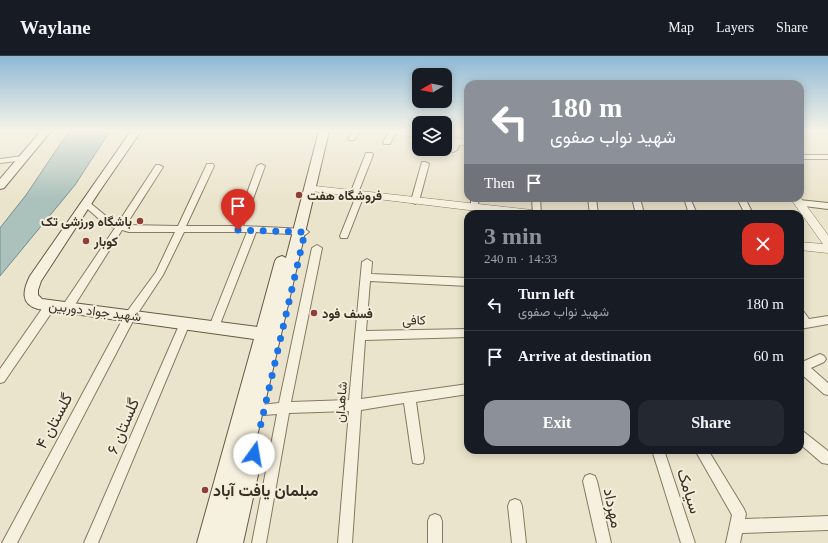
<!DOCTYPE html>
<html lang="en">
<head>
<meta charset="utf-8">
<style>
  :root { --surface:#171b24; --page:#242831; --text:#f1f3f6; --muted:#9ea1a6; --line:#363941; --accent:#8c9099 }
  body { margin:0; font-family:"Times New Roman",Vazirmatn,serif; background:var(--page); color:var(--text); height:100vh; display:flex; flex-direction:column; font-size:15px; white-space:nowrap }
  * { box-sizing:border-box; margin:0 }
  p { font-size:13px; color:var(--muted) }
  .icon { flex:none; width:22px; height:22px; fill:none; stroke:currentColor; stroke-width:2; stroke-linecap:round; stroke-linejoin:round }
  .map { position:relative; flex:1; overflow:hidden }
  .sheet { position:absolute; left:464px; top:154px; width:340px; height:244px; display:flex; flex-direction:column; background:var(--surface); border-radius:12px; box-shadow:0 2px 10px #0003 }
  .sheet>* { flex:none }
  .top-card { position:absolute; left:464px; top:24px; width:340px; height:122px; border-radius:12px; box-shadow:0 2px 10px #0003; background:#8c9099; color:#fff; overflow:hidden }
  .needle { width:26px; rotate:260deg }
  .buttons { position:absolute; left:412px; top:12px; display:grid; gap:8px }
  .buttons a { display:grid; place-items:center; width:40px; height:40px; border-radius:8px; background:var(--surface); box-shadow:0 2px 10px #0003; font-size:20px }
  .pin { position:absolute; display:grid; place-items:center; width:34px; height:34px; color:#fff; margin:-41px -17px; border-radius:50% 50% 50% 0; rotate:-45deg; box-shadow:0 0 4px #0007 }
  .pin .icon { rotate:45deg }
  .me { position:absolute; width:44px; margin:-22px; rotate:13deg; stroke-linejoin:round; filter:drop-shadow(0 0 3px #0008) }
  .turn { display:flex; align-items:center; gap:14px; height:84px; padding:0 20px; font-size:18px }
  .turn .icon { width:52px; height:52px; stroke-width:2.5 }
  .turn b { display:block; font-size:28px; line-height:34px }
  .then { display:flex; align-items:center; height:38px; padding:0 20px; background:#0003; gap:8px; font-size:15px }
  .round { display:grid; place-items:center; flex:none; width:42px; height:42px; border-radius:12px; background:var(--page) }
  .overview { display:flex; align-items:center; justify-content:space-between; height:68px; padding:0 20px }
  h1 { font-size:24px; font-weight:700; line-height:30px; color:var(--accent) }
  .button { display:flex; gap:8px; margin-top:auto; padding:8px 20px }
  .button a { flex:1; height:46px; border-radius:12px; background:var(--accent); color:#fff; font-size:16px; font-weight:700; line-height:46px; text-align:center }
  .button a+a { background:var(--page); color:var(--text) }
  ul { padding:0; list-style:none }
  li { display:flex; align-items:center; gap:12px; height:52px; padding:0 20px; border-top:1px solid var(--line) }
  li div { flex:1 }
  li b { display:block; font-size:15px }
  li em { font-style:normal }
  header { display:flex; align-items:center; gap:24px; box-sizing:border-box; height:56px; padding:0 20px; background:var(--surface); border-bottom:1px solid var(--line) }
  header strong { font-size:19px }
  nav { display:flex; gap:22px; margin-inline-start:auto; font-size:14px }
  .map>svg:first-child { display:block }
  .water { fill:#abc1bc; stroke:#728e8a }
  .lines { fill:none; stroke-linecap:round; stroke-linejoin:round }
  .minor-casing { stroke:#877861; stroke-width:2 }
  .tertiary-casing { stroke:#877861; stroke-width:1 }
  .secondary-casing { stroke:#695944; stroke-width:2 }
  .minor { fill:#f6f1df; fill-rule:evenodd }
  .tertiary { fill:#f6f1df; fill-rule:evenodd }
  .secondary { fill:#f6f1df; fill-rule:evenodd }
  .route { stroke:#1a73e8; stroke-width:7; stroke-dasharray:0 12.6 }
  .poi-dot { fill:#903d37; stroke:#f3eedb; stroke-width:1.5 }
  .labels { text-anchor:middle; dominant-baseline:central; stroke-width:4; stroke-linejoin:round; paint-order:stroke }
  .poi-label { font-size:13px; font-weight:bold; fill:#392f23; stroke:#f3eedb; text-anchor:start }
  .street-label { font-size:13px; fill:#392f23; stroke:#f3eedb }
  .near-street-label { font-size:16px; fill:#392f23; stroke:#f3eedb }
  .near-poi-label { font-size:16px; font-weight:bold; fill:#392f23; stroke:#f3eedb; text-anchor:start }
</style>
</head>
<body>
<header>
<strong>Waylane</strong>
<nav><a>Map</a><a>Layers</a><a>Share</a></nav>
</header>
<div class="map">
<svg width="828" height="487" viewBox="0 0 828 487">
  <rect width="100%" height="100%" fill="#ebe4cc"/>
  <!-- water -->
  <polygon class="water" points="69,75 110,75 75,129 0,220 0,172 26,139"/>
  <g class="lines">
    <defs>
      <g id="minor">
        <polygon points="354,75 360,75 354,84 350,84 348,83"/>
        <polygon points="390,75 396,75 390,88 384,88 383,86"/>
        <polygon points="454,83 460,83 461,85 457,94 453,96 449,94"/>
        <polygon points="366,97 372,97 373,99 358,137 363,137 364,139 348,180 347,182 341,182 340,180 356,140 351,140 350,138"/>
        <rect x="800" y="99" width="28" height="4"/>
        <polygon points="23,100 26,100 26,104 0,107 0,103"/>
        <polygon points="422,106 425,106 429,108 419,145 415,148 411,145"/>
        <polygon points="207,108 213,108 214,110 186,170 235,170 257,110 261,108 265,110 243,170 305,173 309,176 305,179 256,176 219,271 218,274 214,275 210,274 209,271 247,176 184,176 163,219 134,263 17,487 2,487 126,257 156,216 175,176 129,176 122,174 71,255 63,255 62,252 63,249 115,172 106,169 82,148 86,145 89,146 112,165 118,167 156,109 159,109 163,111 126,169 178,170"/>
        <polygon points="471,142 479,142 477,154 471,154"/>
        <polygon points="532,142 540,142 541,158 533,158"/>
        <polygon points="588,142 596,142 598,158 590,158"/>
        <polygon points="632,142 640,142 644,158 636,158"/>
        <polygon points="684,142 690,142 697,158 689,158"/>
        <polygon points="737,142 745,142 753,158 745,158"/>
        <polygon points="799,144 828,147 828,153 796,149 795,147"/>
        <polygon points="317,189 322,192 291,346 349,344 362,206 367,203 372,206 371,218 468,222 468,230 370,225 366,275 468,273 468,281 365,284 361,343 468,328 468,338 416,346 424,402 423,407 418,408 413,407 412,402 404,347 361,354 352,487 338,487 349,355 289,357 266,487 252,487 277,358 264,359 260,357 258,353 260,349 279,347 312,192"/>
        <polygon points="50,246 54,247 55,250 54,253 4,326 0,327 0,313 46,247"/>
        <polygon points="800,255 804,256 809,263 828,260 828,268 800,273"/>
        <polygon points="185,263 189,264 190,267 98,487 84,487 180,267 181,264"/>
        <polygon points="820,298 824,300 826,303 824,306 811,312 828,327 828,339 824,338 800,317 800,307"/>
        <polygon points="800,374 804,376 828,395 828,408 822,407 800,388"/>
        <polygon points="652,394 664,394 695,487 681,487"/>
        <polygon points="695,394 708,394 744,453 746,458 745,463 828,460 828,474 742,477 740,487 726,487 732,459"/>
        <polygon points="590,418 595,420 597,425 611,487 597,487 583,425 585,420"/>
        <polygon points="515,443 520,445 522,450 526,487 512,487 508,450 510,445"/>
        <polygon points="435,458 440,460 442,465 442,487 428,487 428,465 430,460"/>
      </g>
      <g id="tertiary">
        <polygon points="392,75 419,76 419,82 396,78"/>
        <polygon points="445,80 468,84 468,90 445,86"/>
        <polygon points="315,130 532,154 536,155 537,158 502,158 311,135 310,133"/>
        <polygon points="800,141 828,179 828,197 800,194 800,186 823,188 790,142"/>
      </g>
      <g id="secondary">
        <polygon points="41,75 51,75 4,132 0,133 0,123"/>
        <path d="M131 75H141L99 136 41 225 38 234V239L42 243 257 271 275 205 277 202 282 200 286 202 319 75H329L250 410 256 412 258 419 243 487H197L254 283 38 253C20 248 23 234 30 220Z"/>
      </g>
    </defs>
    <!-- minor casing -->
    <use href="#minor" class="minor-casing"/>
    <!-- tertiary casing -->
    <use href="#tertiary" class="tertiary-casing"/>
    <!-- secondary casing -->
    <use href="#secondary" class="secondary-casing"/>
    <!-- minor -->
    <use href="#minor" class="minor"/>
    <!-- tertiary -->
    <use href="#tertiary" class="tertiary"/>
    <!-- secondary -->
    <use href="#secondary" class="secondary"/>
  </g>
  <!-- sky -->
  <linearGradient id="sky" x2="0" y2="1"><stop stop-color="#8fb9d6"/><stop offset="0.52" stop-color="#f6f3e8"/><stop offset="1" stop-color="#f6f3e8" stop-opacity="0"/></linearGradient>
  <rect width="828" height="143" fill="url(#sky)"/>
  <g class="lines">
    <!-- route -->
    <polyline class="route" points="238,174 305,176 254,398"/>
  </g>
  <!-- markers -->
  <g class="poi-dot">
    <circle cx="299" cy="139" r="4"/>
    <circle cx="140" cy="165" r="4"/>
    <circle cx="86" cy="185" r="4"/>
    <circle cx="314" cy="257" r="4"/>
    <circle cx="205" cy="434" r="4"/>
  </g>
  <g class="labels">
    <!-- poi labels -->
    <g class="poi-label">
      <text x="307" y="139">فروشگاه هفت</text>
      <text x="132" y="165" text-anchor="end">باشگاه ورزشی تک</text>
      <text x="94" y="185">کوبار</text>
      <text x="322" y="257">فسف فود</text>
    </g>
    <!-- street labels -->
    <g class="street-label">
      <text transform="translate(95 255) rotate(7)">شهید جواد دوربین</text>
      <text transform="translate(414 264) rotate(-1)">کافی</text>
      <text transform="translate(341 346) rotate(-86)">شاهدان</text>
    </g>
    <!-- near-street labels -->
    <g class="near-street-label">
      <text transform="translate(54 365) rotate(-62)">گلستان ۴</text>
      <text transform="translate(123 370) rotate(-67)">گلستان ۶</text>
      <text transform="translate(689 435) rotate(72)">سیامک</text>
      <text transform="translate(613 452) rotate(78)">مهرداد</text>
    </g>
    <!-- near-poi labels -->
    <g class="near-poi-label">
      <text x="213" y="434">مبلمان یافت آباد</text>
    </g>
  </g>
</svg>
<div class="buttons">
<a><svg class="needle" viewBox="-14 -14 28 28"><path d="M0-13l5 13h-10z" fill="#e53935"/><path d="M0 13l5-13h-10z" fill="#9ea1a6"/></svg></a>
<a><svg class="icon" aria-label="layers" viewBox="0 0 24 24"><path d="M12 4l9 5-9 5-9-5zM3 14l9 5 9-5"/></svg></a>
</div>
<div class="pin" style="left:238px;top:174px;background:#d93025"><svg class="icon" aria-label="arrive" viewBox="0 0 24 24"><path d="M6 21V4h12l-3 4 3 4H6"/></svg></div>
<svg class="me" style="left:254px;top:398px" viewBox="-20 -20 40 40"><circle r="19" fill="#fff"/><path d="M0-13L10 11 0 6-10 11z" fill="#1a73e8"/></svg>
<div class="top-card">
<div class="turn"><svg class="icon" aria-label="left" viewBox="0 0 24 24"><path d="M17 20v-9H6M10 6l-5 5 5 5"/></svg><div><b>180 m</b>شهید نواب صفوی</div></div>
<div class="then">Then<svg class="icon" aria-label="arrive" viewBox="0 0 24 24"><path d="M6 21V4h12l-3 4 3 4H6"/></svg></div>
</div>
<section class="sheet">
<div class="overview"><div><h1>3 min</h1><p>240 m · 14:33</p></div><a class="round" style="background:#d93025;color:#fff"><svg class="icon" aria-label="close" viewBox="0 0 24 24"><path d="M6 6l12 12M18 6L6 18"/></svg></a></div>
<ul>
<li><svg class="icon" aria-label="left" viewBox="0 0 24 24"><path d="M17 20v-9H6M10 6l-5 5 5 5"/></svg><div><b>Turn left</b><p>شهید نواب صفوی</p></div><em>180 m</em></li>
<li><svg class="icon" aria-label="arrive" viewBox="0 0 24 24"><path d="M6 21V4h12l-3 4 3 4H6"/></svg><div><b>Arrive at destination</b></div><em>60 m</em></li>
</ul>
<div class="button"><a>Exit</a><a>Share</a></div>
</section>
</div>
</body>
</html>
